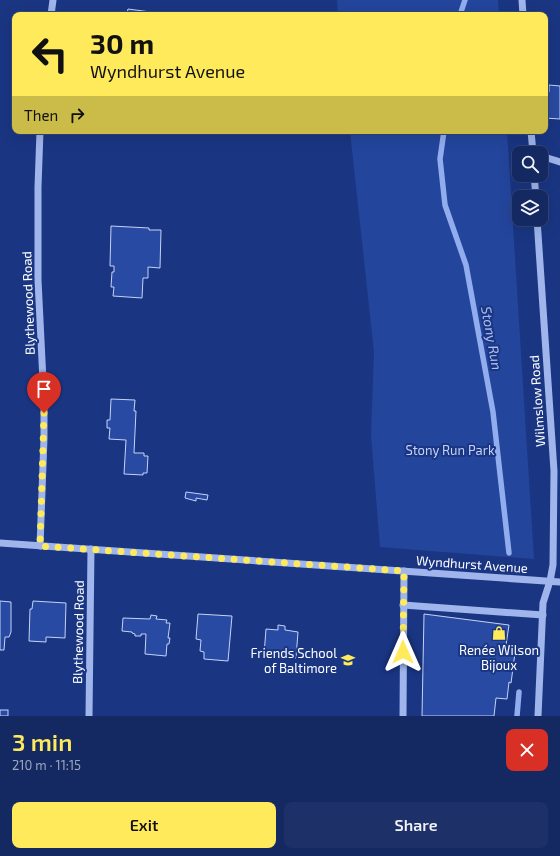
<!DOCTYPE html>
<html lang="en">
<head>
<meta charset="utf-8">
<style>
  :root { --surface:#142862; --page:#1d3068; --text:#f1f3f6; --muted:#9da6be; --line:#347; --accent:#feea5b }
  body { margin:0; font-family:"Exo 2",sans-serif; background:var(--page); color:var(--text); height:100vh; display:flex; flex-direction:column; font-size:15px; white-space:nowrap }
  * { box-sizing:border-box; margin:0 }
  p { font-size:13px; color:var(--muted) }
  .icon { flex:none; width:22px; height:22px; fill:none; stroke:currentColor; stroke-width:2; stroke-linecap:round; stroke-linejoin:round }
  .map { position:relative; height:716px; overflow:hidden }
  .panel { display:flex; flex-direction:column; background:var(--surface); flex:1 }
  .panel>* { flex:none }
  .guide { position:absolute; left:12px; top:12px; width:536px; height:122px; border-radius:8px; box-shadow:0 4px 16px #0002,0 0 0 1px var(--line); background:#feea5b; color:#111; overflow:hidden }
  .controls { position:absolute; left:512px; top:146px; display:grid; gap:8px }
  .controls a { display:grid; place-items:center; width:36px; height:36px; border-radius:8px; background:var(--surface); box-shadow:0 4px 16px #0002,0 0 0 1px var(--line); font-size:20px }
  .pin { position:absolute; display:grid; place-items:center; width:34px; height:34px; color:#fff; margin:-41px -17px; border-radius:50% 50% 50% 0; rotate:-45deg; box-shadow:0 0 4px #0007 }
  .pin .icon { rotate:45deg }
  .me { position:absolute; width:44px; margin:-22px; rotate:0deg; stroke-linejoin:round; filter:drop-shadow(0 0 3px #0008) }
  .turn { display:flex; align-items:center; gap:14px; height:84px; padding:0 12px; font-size:18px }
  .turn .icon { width:52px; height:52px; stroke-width:2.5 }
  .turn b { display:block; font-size:28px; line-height:34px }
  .then { display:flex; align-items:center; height:38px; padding:0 12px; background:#0003; gap:8px; font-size:15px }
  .round { display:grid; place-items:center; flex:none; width:42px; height:42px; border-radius:8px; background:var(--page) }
  .headline { display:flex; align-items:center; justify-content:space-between; height:68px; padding:0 12px }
  h1 { font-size:24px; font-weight:600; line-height:30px; color:var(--accent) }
  .cta { display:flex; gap:8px; margin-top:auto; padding:8px 12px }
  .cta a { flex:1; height:46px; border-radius:8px; background:var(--accent); color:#111; font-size:16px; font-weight:600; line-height:46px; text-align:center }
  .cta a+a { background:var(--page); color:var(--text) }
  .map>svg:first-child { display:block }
  .green { fill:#23459c }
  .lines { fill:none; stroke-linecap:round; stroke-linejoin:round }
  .stream { stroke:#92adee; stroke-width:5.5 }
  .building { fill:#294aa2; stroke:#c4d3f8 }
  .minor { stroke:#9fb5eb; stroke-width:7 }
  .route { stroke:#feea5b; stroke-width:7; stroke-dasharray:0 12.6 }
  .labels { text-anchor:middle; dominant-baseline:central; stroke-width:4; stroke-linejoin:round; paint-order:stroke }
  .street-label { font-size:13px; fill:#fff; stroke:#1a3683 }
  .park-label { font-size:13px; fill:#c4d3f8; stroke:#1a3683 }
  .poi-label { font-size:13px; fill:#fff; stroke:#1a3683 }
  .water-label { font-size:14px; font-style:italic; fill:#aabff3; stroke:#1a3683 }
</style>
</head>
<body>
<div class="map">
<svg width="560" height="716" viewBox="0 0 560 716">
  <rect width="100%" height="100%" fill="#1a3683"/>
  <!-- green -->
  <g class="green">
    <polygon points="337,0 498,0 499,15 338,15"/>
    <polygon points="350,131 507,131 534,559 380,547 371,435 374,352"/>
  </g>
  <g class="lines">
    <!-- stream -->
    <g class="stream">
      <polyline points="460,15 465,0"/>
      <polyline points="444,131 440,159 445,205 466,265 493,412 509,553"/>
      <polyline points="517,716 519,692"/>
    </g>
  </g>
  <!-- building -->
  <g class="building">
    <polygon points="128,9 166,14 166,15 125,15 125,13 127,13"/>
    <polygon points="549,85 560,86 560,119 545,118 545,92 549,92"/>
    <polygon points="111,226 149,228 149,230 161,230 160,268 148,267 148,278 143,278 142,298 113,296 114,287 111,287 112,272 114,272 114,266 110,266"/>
    <polygon points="111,399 135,400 134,411 136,411 134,453 144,453 144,456 148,456 147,473 143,473 143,475 124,474 126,440 109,439 110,428 107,428 107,420 110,420"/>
    <polygon points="186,492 208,495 207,500 196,498 196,501 185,498"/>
    <polygon points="0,601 11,602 11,632 9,637 5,637 4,650 0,650"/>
    <polygon points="33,601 66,603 65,638 46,637 46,642 29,641 30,609 32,609"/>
    <polygon points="198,614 232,616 228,661 204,659 204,652 200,651 201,640 196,639"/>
    <polygon points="424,614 509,625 505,652 515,653 511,683 509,682 507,699 496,698 494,716 422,716"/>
    <polygon points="151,615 157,616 156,619 167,620 166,623 170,623 168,638 170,638 169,644 167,644 166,656 145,654 146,634 141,634 141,636 135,636 135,634 132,633 132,632 122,631 123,618 150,619"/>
    <polygon points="278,625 285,626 285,630 298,632 296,658 264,655 266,629 278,630"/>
    <rect x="0" y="710" width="8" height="6"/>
  </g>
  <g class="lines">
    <!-- minor -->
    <g class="minor">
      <polyline points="522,0 523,15"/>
      <polyline points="51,15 53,0"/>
      <polyline points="40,131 38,187 38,280 44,401 44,438 40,546"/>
      <polyline points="531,131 533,153"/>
      <polyline points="541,156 560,162"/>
      <polyline points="534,175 536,197"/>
      <polyline points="537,219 554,471 553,565 550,581 543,603 538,716"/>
      <polyline points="0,543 560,582"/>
      <polyline points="403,605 543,615"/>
      <polyline points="89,716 91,549"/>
      <polyline points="403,716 404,571"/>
    </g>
  </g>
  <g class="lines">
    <!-- route -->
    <polyline class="route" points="44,413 40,546 404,571 403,652"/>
  </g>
  <!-- icons -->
  <defs>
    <symbol id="shop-bare" viewBox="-9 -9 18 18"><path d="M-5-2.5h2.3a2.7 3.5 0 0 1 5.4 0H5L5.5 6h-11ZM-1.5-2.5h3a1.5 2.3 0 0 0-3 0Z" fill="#feea5b" stroke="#1a3683" stroke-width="2.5" paint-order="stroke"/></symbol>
    <symbol id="school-bare" viewBox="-9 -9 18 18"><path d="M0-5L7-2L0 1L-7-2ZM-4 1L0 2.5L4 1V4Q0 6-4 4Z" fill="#feea5b" stroke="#1a3683" stroke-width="2.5" paint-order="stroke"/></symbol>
  </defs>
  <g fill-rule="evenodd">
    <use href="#shop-bare" x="489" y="623" width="20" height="20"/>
    <use href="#school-bare" x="338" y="650" width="20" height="20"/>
  </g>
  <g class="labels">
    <!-- street labels -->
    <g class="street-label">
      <text transform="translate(28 303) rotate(-92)">Blythewood Road</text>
      <text transform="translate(537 401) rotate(-94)">Wilmslow Road</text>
      <text transform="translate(472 564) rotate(4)">Wyndhurst Avenue</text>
      <text transform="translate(78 632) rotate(-89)">Blythewood Road</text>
    </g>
    <!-- park labels -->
    <g class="park-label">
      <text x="450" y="450">Stony Run Park</text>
    </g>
    <!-- poi labels -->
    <g class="poi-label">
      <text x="499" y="650">Renée Wilson<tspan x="499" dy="15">Bijoux</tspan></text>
      <text x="337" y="653" text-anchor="end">Friends School<tspan x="337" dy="15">of Baltimore</tspan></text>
    </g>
    <!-- water labels -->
    <g class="water-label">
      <text transform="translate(492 338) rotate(80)">Stony Run</text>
    </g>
  </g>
</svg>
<div class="controls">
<a><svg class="icon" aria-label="search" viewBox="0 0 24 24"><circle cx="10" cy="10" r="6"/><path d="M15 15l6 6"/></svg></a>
<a><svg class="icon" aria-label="layers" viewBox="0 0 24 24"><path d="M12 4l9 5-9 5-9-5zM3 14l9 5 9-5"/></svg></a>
</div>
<div class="pin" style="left:44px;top:413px;background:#d93025"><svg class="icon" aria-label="arrive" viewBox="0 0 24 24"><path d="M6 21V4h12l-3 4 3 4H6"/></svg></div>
<svg class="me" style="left:403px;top:652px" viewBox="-20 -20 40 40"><path d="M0-17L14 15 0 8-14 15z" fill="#feea5b" stroke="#fff" stroke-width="4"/></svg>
<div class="guide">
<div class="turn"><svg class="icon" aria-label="left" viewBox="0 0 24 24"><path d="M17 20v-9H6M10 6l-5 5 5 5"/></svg><div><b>30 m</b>Wyndhurst Avenue</div></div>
<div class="then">Then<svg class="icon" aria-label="right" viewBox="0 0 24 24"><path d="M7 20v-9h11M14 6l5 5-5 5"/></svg></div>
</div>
</div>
<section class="panel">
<div class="headline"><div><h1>3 min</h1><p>210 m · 11:15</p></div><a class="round" style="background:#d93025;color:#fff"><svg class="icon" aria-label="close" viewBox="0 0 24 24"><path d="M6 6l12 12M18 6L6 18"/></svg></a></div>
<div class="cta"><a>Exit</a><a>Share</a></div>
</section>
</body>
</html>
